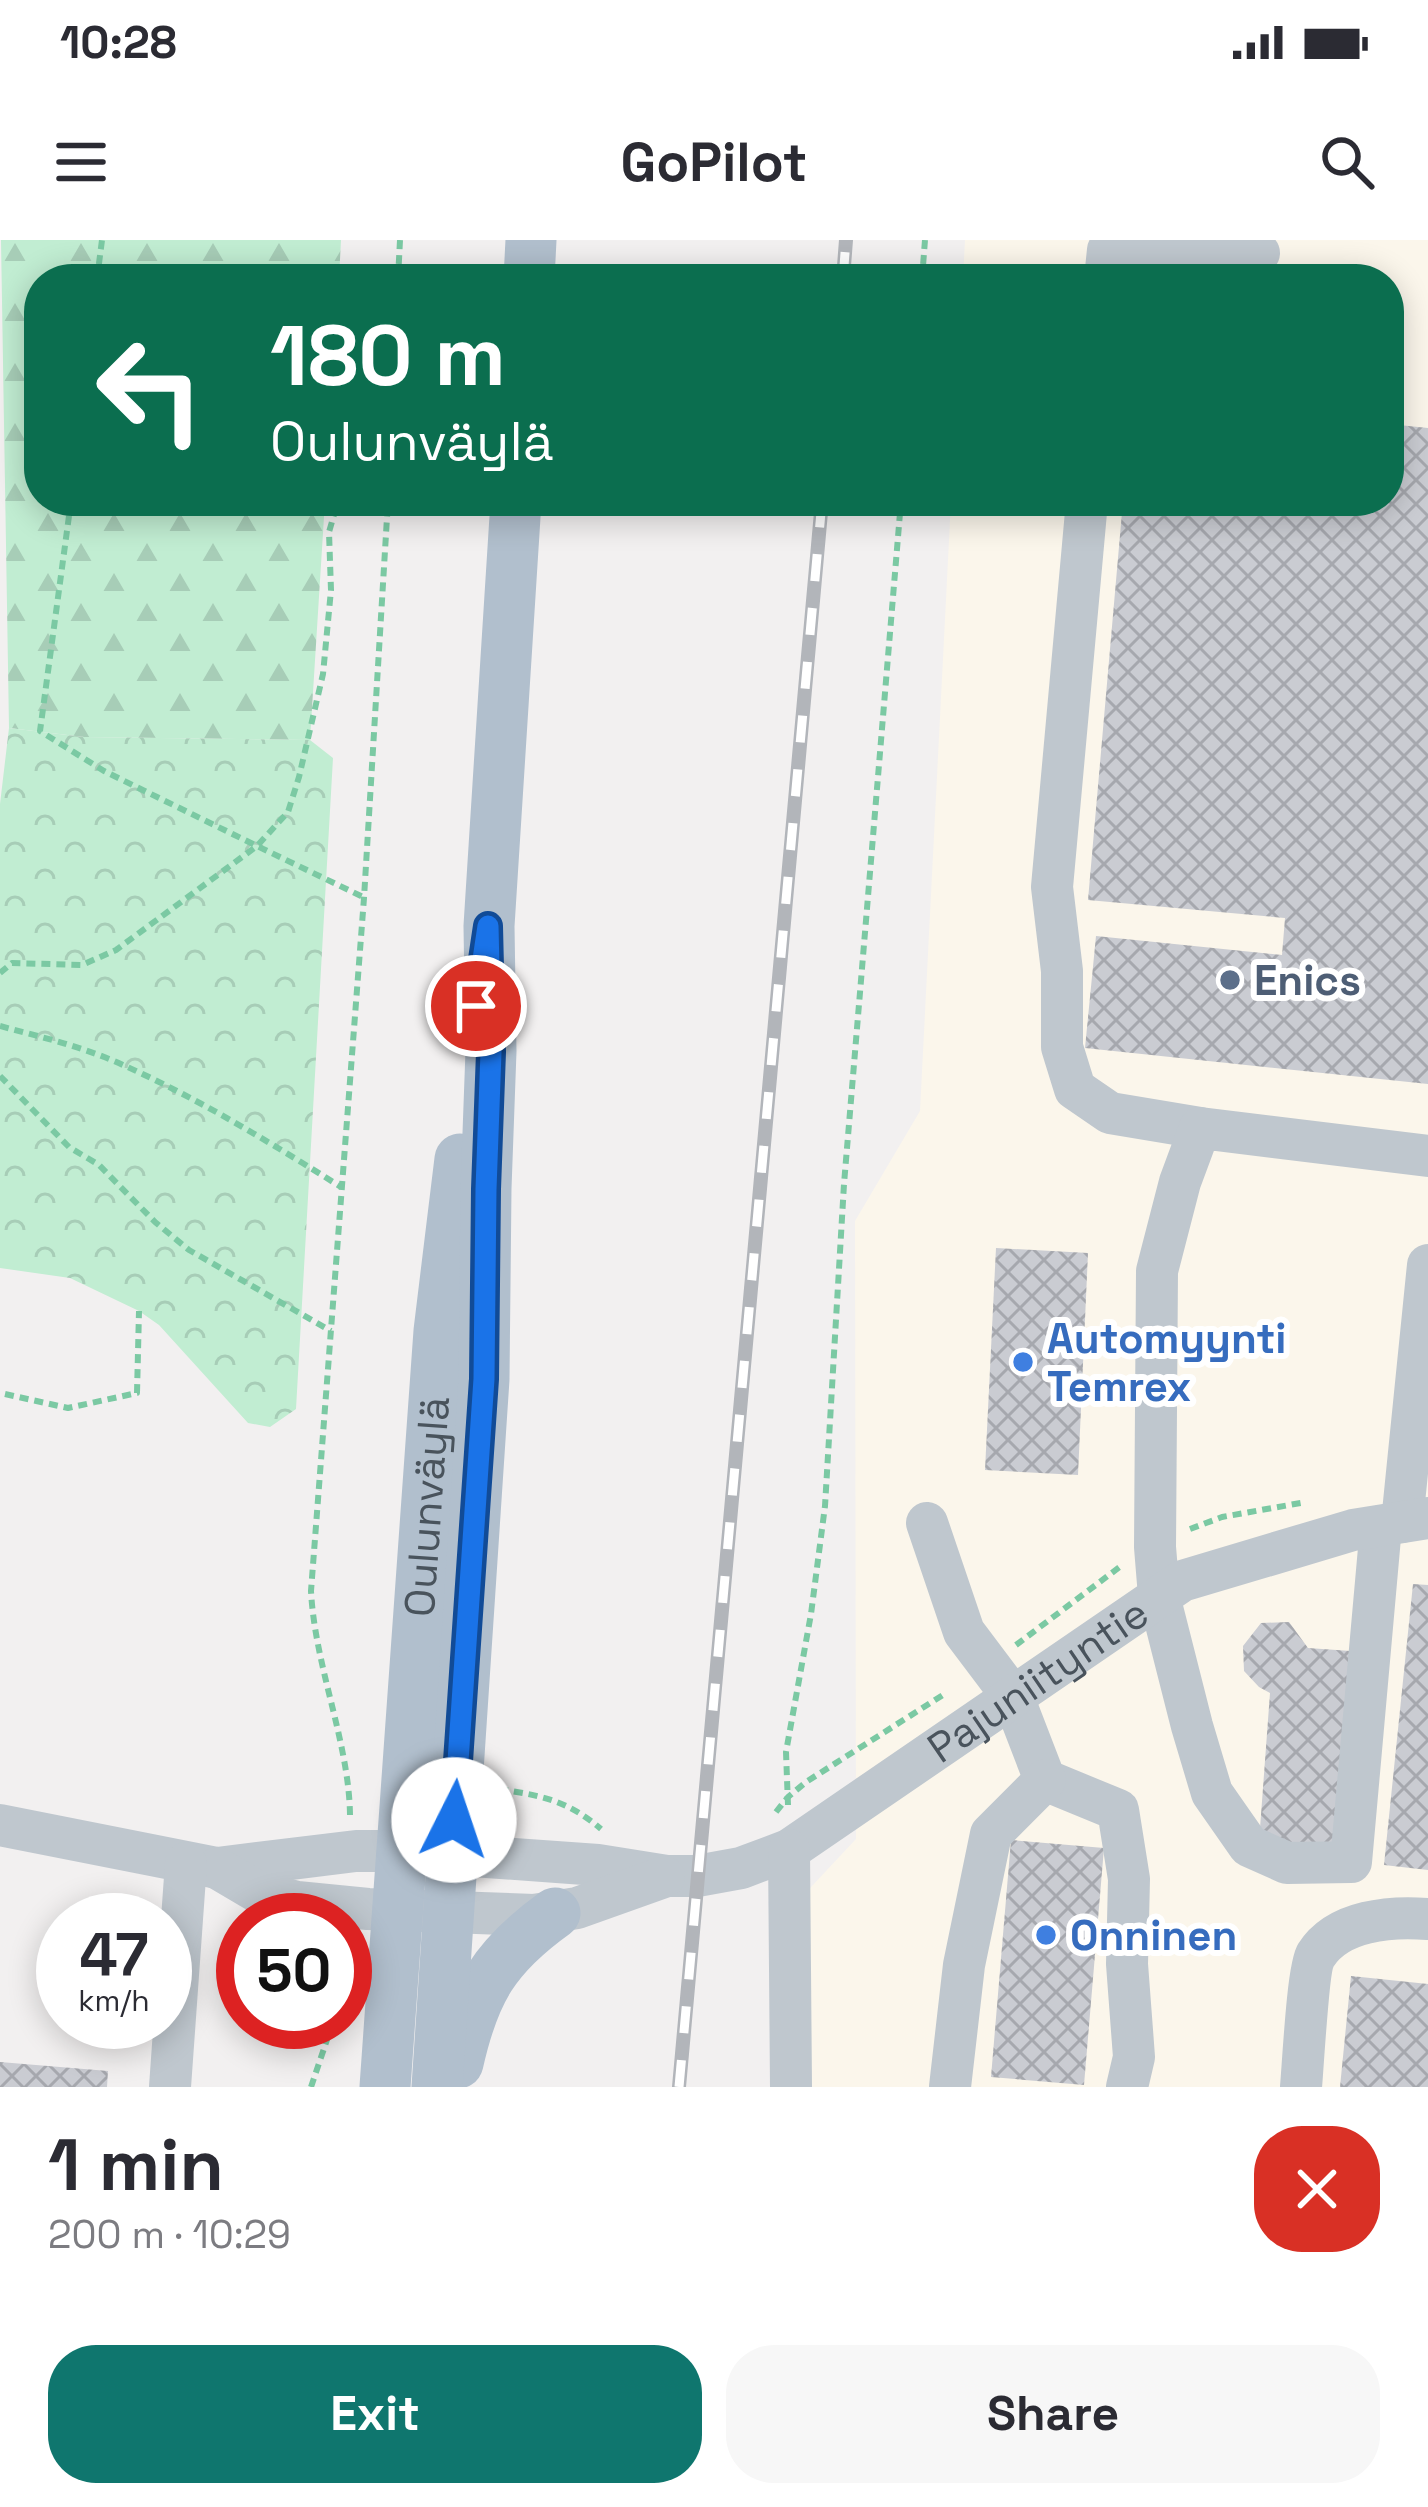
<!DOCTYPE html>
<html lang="en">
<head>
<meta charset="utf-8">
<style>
  :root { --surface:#fff; --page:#f7f7f7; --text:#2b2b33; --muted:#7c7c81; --accent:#0f766e }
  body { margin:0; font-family:"Space Grotesk",sans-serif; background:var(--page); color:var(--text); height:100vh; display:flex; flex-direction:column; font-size:45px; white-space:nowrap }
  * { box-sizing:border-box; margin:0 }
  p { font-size:39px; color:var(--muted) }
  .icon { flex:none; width:66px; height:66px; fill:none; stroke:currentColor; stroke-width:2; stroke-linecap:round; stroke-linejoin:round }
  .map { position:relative; height:1847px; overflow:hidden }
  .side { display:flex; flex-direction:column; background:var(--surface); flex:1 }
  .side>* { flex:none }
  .hud { position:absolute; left:24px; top:24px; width:1380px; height:252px; border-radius:48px; box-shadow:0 6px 30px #0003; background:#0b6e4f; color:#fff; overflow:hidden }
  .speed { position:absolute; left:36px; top:1653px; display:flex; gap:24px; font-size:60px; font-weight:700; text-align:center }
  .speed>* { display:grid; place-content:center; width:156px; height:156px; border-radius:50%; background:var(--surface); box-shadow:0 6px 30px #0003; line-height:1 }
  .speed small { font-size:30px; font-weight:400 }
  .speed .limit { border:18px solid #d22; background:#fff; color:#111 }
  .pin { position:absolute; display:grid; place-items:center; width:102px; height:102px; color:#fff; margin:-51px; border:6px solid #fff; border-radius:50%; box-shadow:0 3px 12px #0007 }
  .me { position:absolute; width:132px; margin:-66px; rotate:4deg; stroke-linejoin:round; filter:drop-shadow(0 0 9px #0008) }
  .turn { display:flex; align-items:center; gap:42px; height:252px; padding:0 48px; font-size:54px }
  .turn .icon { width:156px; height:156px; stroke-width:2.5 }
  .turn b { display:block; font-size:84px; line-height:102px }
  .round { display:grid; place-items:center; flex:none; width:126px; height:126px; border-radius:48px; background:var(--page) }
  .head { display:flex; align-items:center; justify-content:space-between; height:204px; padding:0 48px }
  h1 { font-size:72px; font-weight:600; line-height:90px }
  .primary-button { display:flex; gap:24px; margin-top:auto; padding:24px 48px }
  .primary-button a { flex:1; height:138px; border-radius:48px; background:var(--accent); color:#fff; font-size:48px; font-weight:600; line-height:138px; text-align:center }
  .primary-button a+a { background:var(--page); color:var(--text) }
  .status { display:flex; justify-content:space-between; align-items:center; height:84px; padding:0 60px; background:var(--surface); direction:ltr }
  .status svg { height:33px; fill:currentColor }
  header { display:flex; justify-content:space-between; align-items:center; height:156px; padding:0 48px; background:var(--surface); font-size:54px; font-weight:600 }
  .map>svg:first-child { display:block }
  .commercial { fill:#fbf6eb }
  .forest { fill:url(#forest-firs) }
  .park { fill:url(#park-crowns) }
  .building { fill:url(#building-cross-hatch) }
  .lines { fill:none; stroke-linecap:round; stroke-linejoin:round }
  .path { stroke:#7bc9a3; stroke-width:6; stroke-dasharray:9 6; stroke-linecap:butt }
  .minor { stroke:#bfc7ce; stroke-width:42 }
  .major { stroke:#b1bfcd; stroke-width:51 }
  .rail-casing { stroke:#b2b5ba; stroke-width:14 }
  .rail { stroke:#fff; stroke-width:9; stroke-dasharray:27; stroke-linecap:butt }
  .route-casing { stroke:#114b97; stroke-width:30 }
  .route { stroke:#1a73e8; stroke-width:21 }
  .service-dot { fill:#5c6f8a; stroke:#fff; stroke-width:4.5 }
  .shop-dot { fill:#3f7fe0; stroke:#fff; stroke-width:4.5 }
  .labels { text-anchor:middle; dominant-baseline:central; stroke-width:12; stroke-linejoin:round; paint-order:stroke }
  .service-label { font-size:42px; font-weight:bold; fill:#4e5e75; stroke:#fff; text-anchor:start }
  .shop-label { font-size:42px; font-weight:bold; fill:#366cbe; stroke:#fff; text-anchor:start }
  .street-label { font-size:42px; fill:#49535c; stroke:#fff }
</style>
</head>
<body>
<div class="status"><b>10:28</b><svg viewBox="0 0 49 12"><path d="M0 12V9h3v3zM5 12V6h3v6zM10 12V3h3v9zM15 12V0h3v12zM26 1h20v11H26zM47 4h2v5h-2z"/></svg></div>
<header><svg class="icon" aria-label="menu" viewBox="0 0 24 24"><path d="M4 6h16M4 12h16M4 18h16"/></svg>GoPilot<svg class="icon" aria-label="search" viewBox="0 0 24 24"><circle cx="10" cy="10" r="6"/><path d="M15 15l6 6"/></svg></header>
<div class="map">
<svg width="1428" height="1847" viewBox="0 0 1428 1847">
  <defs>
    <pattern id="forest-firs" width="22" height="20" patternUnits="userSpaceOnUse" patternTransform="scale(3)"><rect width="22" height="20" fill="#c1edd2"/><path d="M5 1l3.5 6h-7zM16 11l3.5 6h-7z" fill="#a7cdb7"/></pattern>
    <pattern id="park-crowns" width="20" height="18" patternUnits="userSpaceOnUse" patternTransform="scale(3)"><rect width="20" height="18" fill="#c1edd2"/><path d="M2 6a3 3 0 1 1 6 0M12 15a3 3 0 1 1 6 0" fill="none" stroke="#a7cdb7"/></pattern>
    <pattern id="building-cross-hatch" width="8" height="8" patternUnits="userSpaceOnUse" patternTransform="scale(3)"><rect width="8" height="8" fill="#caccd2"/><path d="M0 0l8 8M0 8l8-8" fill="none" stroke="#a6a8ae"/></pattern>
  </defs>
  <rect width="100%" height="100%" fill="#f2f0f0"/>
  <!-- commercial -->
  <polygon class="commercial" points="965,0 1428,0 1428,1847 802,1847 797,1662 856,1599 855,981 920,871 951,261 1389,261 1389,39 963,39"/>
  <!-- forest -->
  <polygon class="forest" points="1,0 341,0 339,39 39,39 39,261 325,261 310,500 84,497 9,488"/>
  <!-- park -->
  <polygon class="park" points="9,488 84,497 310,500 333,518 296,1169 270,1187 248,1183 159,1085 139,1071 70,1038 0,1028 0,564"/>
  <!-- building -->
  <g class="building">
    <polygon points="1389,184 1428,188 1428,844 1085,808 1096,696 1282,715 1285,678 1088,660 1123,261 1389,261"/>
    <polygon points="996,1008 1088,1013 1078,1235 985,1230"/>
    <polygon points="1413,1344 1428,1345 1428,1630 1384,1625"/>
    <polygon points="1289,1382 1308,1408 1351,1411 1335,1608 1259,1602 1270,1453 1259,1447 1244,1431 1243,1406 1261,1383"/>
    <polygon points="1011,1600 1104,1608 1084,1845 991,1837"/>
    <polygon points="1351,1736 1428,1744 1428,1847 1340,1847"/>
    <polygon points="0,1822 108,1831 107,1847 0,1847"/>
  </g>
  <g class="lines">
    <!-- path -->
    <g class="path">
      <polyline points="97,39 102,0"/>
      <polyline points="398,39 400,0"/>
      <polyline points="922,39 925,0"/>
      <polyline points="71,261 40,491 104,531 257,606 288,572 299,537 323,434 331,350 329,292 338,261"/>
      <polyline points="0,733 12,723 82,725 116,710 257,606 363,657"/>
      <path d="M0 786C41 797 84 807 123 825 199 859 271 903 341 947"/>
      <polyline points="0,836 69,907 99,925 155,982 189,1010 331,1091"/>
      <polyline points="5,1154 68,1168 137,1153 139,1071"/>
      <polyline points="1190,1289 1222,1277 1306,1262"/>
      <polyline points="1016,1405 1121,1326"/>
      <path d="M499 1549C542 1556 567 1560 601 1589"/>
      <polyline points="788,1565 786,1512 811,1374 825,1266 844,944 901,261"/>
      <polyline points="776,1572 788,1557 806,1542 946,1453"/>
      <path d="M350 1575C349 1502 315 1427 311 1351L364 658 388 261"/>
      <polyline points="311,1847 333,1782"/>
    </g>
    <!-- minor -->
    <g class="minor">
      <polyline points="1105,39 1108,10 1259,13"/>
      <polyline points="1087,261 1052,647 1062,731 1062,807 1075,849 1110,873 1200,888"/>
      <polyline points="1402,1282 1428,1025"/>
      <polyline points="927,1283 964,1392 1013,1457 1045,1540 1118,1570 1129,1639 1127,1724 1134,1817 1127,1847"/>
      <polyline points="1381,1286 1351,1622 1287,1623 1249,1606 1212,1553 1192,1486 1159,1356 1155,1307 1157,1031 1180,942 1200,888 1428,916"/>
      <path id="s1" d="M0 1585 217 1628 356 1611H402L598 1625 667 1636H697L741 1628 789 1610 1182 1341 1353 1290 1428 1278"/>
      <polyline points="789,1610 791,1847"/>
      <polyline points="217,1628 256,1651 297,1662 368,1669 534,1675 577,1668 664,1637"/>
      <polyline points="170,1847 186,1623"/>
      <polyline points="950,1847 964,1725 991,1594 1045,1540"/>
      <path d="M1301 1847C1303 1825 1308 1727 1316 1715 1338 1680 1391 1676 1428 1679"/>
    </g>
    <!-- major -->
    <g class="major">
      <polyline points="529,39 531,0"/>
      <path d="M458 1823C474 1751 495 1716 555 1673"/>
      <path id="s2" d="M385 1847 439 1091 460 919"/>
      <polyline points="437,1847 484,1139 486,948 491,811 489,686 516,261"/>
    </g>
    <defs>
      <g id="rail">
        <polyline points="843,39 846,0"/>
        <polyline points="679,1847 822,261"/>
      </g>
    </defs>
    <!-- rail casing -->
    <use href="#rail" class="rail-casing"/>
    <!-- rail -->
    <use href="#rail" class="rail"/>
  </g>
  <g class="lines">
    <defs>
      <polyline id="route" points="454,1580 484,1139 486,949 491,812 488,686 476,766"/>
    </defs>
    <!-- route casing -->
    <use href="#route" class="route-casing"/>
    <!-- route -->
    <use href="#route" class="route"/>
  </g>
  <!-- markers -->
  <circle class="service-dot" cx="1230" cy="740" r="12"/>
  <g class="shop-dot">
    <circle cx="1023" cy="1122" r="12"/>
    <circle cx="1046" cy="1695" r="12"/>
  </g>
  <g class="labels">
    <!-- service labels -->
    <g class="service-label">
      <text x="1254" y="740">Enics</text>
    </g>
    <!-- shop labels -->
    <g class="shop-label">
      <text x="1047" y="1098">Automyynti<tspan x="1047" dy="48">Temrex</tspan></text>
      <text x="1070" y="1695">Onninen</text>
    </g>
    <!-- street labels -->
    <g class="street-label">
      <text stroke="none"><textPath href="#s2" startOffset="582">Oulunväylä</textPath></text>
      <text stroke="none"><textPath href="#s1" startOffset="1101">Pajuniityntie</textPath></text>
    </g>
  </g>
</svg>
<div class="speed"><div>47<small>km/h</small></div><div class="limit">50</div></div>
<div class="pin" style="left:476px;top:766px;background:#d93025"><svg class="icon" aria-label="arrive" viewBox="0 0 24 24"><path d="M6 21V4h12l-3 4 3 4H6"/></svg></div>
<svg class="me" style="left:454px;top:1580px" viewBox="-20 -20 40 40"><circle r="19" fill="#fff"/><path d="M0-13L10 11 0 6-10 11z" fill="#1a73e8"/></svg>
<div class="hud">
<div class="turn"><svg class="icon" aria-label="left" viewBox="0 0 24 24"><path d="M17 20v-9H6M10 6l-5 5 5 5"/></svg><div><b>180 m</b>Oulunväylä</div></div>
</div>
</div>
<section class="side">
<div class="head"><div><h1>1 min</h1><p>200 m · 10:29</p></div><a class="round" style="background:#d93025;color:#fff"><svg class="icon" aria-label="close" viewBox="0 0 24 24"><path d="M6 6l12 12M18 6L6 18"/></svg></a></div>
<div class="primary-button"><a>Exit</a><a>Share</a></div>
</section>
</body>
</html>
